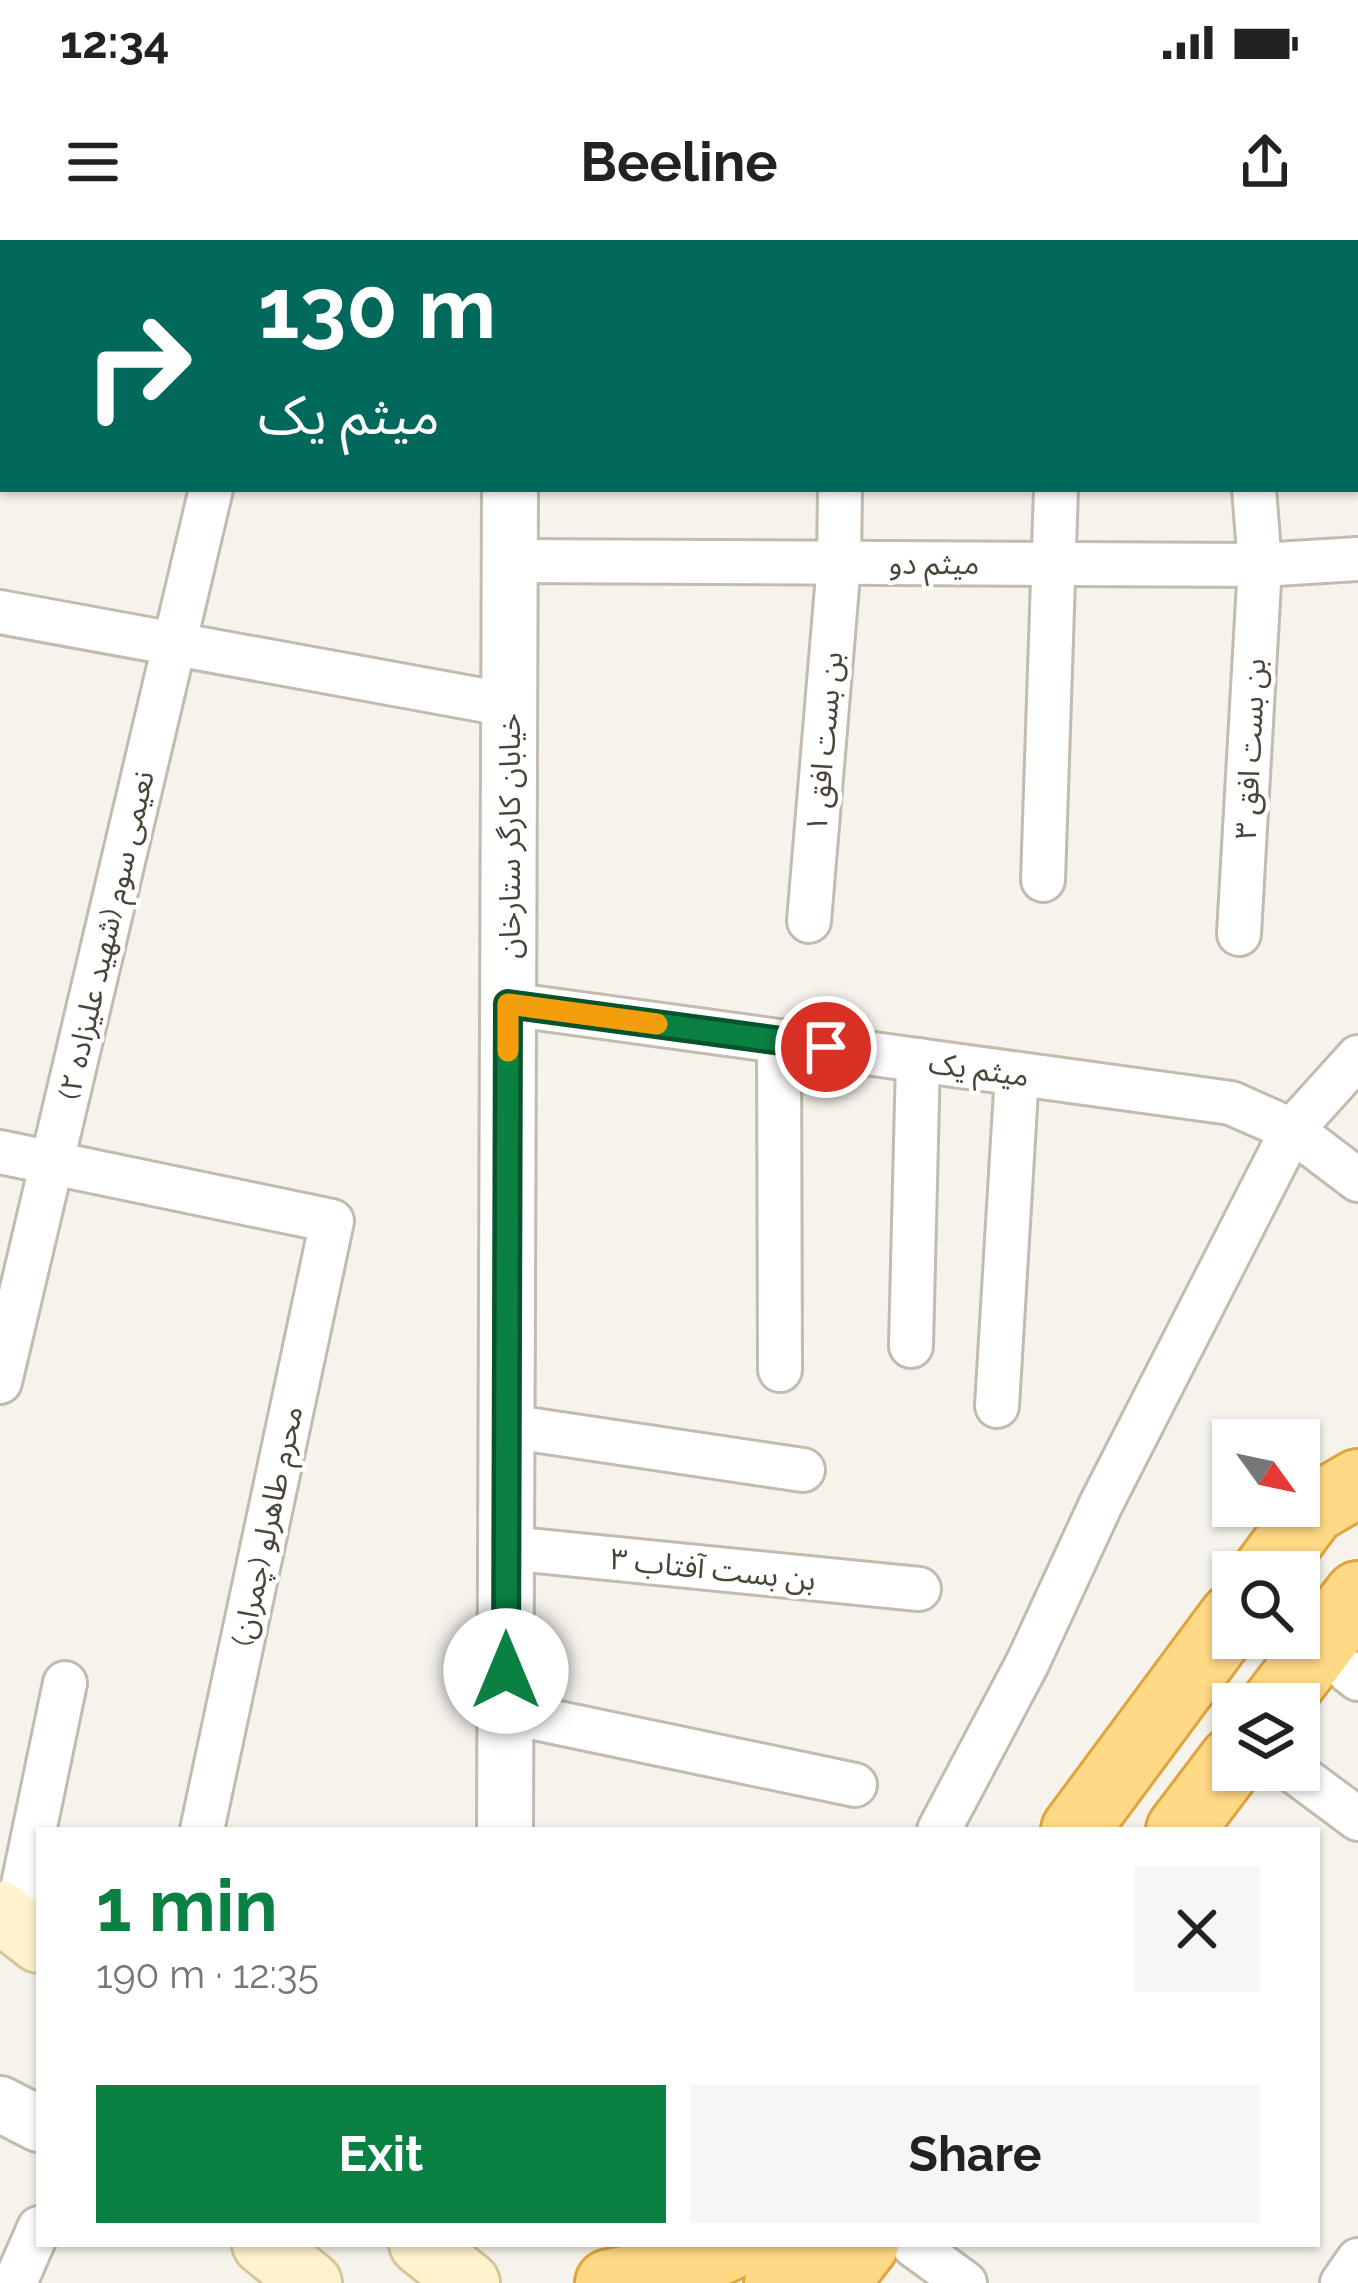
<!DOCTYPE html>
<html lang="en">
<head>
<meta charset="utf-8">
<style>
  :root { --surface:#fff; --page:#f6f6f6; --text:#222; --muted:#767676; --accent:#0b8043 }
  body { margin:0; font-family:Raleway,"Noto Sans Arabic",sans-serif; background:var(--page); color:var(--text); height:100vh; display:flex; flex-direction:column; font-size:45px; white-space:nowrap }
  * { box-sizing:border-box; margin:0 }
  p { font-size:39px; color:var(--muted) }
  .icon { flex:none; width:66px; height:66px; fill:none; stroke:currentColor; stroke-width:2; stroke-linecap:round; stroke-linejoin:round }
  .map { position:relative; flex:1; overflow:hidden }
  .side { position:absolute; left:36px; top:1587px; width:1284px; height:420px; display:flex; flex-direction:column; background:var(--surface); border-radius:0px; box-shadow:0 3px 9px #0004 }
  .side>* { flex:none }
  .banner { position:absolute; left:0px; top:0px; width:1359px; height:252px; box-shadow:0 3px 9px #0004; background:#00695c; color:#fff; overflow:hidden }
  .needle { width:78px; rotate:123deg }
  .controls { position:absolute; left:1212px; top:1179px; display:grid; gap:24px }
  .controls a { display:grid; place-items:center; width:108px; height:108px; border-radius:0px; background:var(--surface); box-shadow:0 3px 9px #0004; font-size:60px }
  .pin { position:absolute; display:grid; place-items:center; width:102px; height:102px; color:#fff; margin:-51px; border:6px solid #fff; border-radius:50%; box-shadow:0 3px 12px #0007 }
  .me { position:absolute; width:132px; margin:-66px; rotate:0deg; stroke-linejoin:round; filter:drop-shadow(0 0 9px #0008) }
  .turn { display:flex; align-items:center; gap:42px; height:252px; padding:0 60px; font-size:54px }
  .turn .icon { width:156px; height:156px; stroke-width:2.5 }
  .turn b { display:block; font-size:84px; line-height:102px }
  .round { display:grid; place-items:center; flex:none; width:126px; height:126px; border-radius:0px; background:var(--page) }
  .head { display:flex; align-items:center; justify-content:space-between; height:204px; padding:0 60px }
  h1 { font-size:72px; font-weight:700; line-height:90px; color:var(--accent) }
  .cta { display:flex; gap:24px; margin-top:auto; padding:24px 60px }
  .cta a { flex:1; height:138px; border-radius:0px; background:var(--accent); color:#fff; font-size:48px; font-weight:700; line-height:138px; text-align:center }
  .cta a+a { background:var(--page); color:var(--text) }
  .status { display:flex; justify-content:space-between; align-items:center; height:84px; padding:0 60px; background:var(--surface); direction:ltr }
  .status svg { height:33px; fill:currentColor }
  header { display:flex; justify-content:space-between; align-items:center; height:156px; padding:0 60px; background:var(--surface); font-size:54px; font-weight:700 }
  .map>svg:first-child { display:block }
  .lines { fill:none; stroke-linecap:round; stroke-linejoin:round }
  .minor-casing { stroke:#c2bbae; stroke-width:48 }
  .tertiary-casing { stroke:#c2bbae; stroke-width:60 }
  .secondary-casing { stroke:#d6c79b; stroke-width:66 }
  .trunk-casing { stroke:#e0a43c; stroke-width:72 }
  .minor { stroke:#fff; stroke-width:42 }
  .tertiary { stroke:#fff; stroke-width:54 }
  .secondary { stroke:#fff3cd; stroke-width:60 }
  .trunk { stroke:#ffd985; stroke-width:66 }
  .route-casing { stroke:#07532c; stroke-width:30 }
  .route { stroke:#0b8043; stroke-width:21 }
  .slow { stroke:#f59e0b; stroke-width:21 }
  .labels { text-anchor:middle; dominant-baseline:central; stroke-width:9; stroke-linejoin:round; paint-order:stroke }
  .street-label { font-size:30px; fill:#4b4439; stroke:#fff }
</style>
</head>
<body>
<div class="status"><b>12:34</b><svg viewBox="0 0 49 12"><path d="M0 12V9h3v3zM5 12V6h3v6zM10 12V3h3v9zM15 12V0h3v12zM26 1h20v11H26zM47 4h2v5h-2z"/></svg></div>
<header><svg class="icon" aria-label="menu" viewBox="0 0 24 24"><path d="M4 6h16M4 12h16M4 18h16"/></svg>Beeline<svg class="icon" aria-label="share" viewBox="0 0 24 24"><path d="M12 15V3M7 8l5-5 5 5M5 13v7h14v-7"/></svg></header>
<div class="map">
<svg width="1358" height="2043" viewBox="0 0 1358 2043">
  <rect width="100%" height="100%" fill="#f6f3ec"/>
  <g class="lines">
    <defs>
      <g id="minor">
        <polyline points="98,3 99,0"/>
        <polyline points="270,3 270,0"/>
        <polyline points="845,3 845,0"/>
        <polyline points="1070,3 1070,0"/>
        <polyline points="1277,3 1278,0"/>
        <polyline points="1356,103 1358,100"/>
        <polyline points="509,321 1260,325 1358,319"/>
        <polyline points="0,372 509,465"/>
        <polyline points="1043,640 1056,249"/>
        <polyline points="809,681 839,323 840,249"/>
        <polyline points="1239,694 1260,325 1254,249"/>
        <polyline points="508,764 1231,863 1292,890 1358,940"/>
        <polyline points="779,801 780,1130"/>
        <polyline points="0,912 332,981 202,1590"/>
        <polyline points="911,1106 918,820"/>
        <polyline points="0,1142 211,249"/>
        <polyline points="997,1166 1017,834"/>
        <polyline points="507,1186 803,1230"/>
        <polyline points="507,1308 919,1349"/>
        <polyline points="1349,1432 1358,1439"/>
        <polyline points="506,1472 855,1545"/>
        <polyline points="1292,1530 1358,1579"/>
        <polyline points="939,1590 1028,1422 1101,1264 1292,890 1358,817"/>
        <polyline points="15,1683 65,1443"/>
        <polyline points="913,2005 965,2043"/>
        <polyline points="15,2043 39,1988"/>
        <polyline points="1342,2043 1358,2020"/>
      </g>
      <g id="tertiary">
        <polyline points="513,3 514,0"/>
        <polyline points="505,1590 510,249"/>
        <polyline points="0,1864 39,1884"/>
      </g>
      <g id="secondary">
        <polyline points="0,1672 39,1702"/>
        <polyline points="263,2004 311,2043"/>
        <polyline points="420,2004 469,2043"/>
      </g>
      <g id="trunk">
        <polyline points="1266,1332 1312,1270 1358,1243"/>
        <polyline points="1275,1464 1358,1355"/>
        <polyline points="1075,1590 1233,1377"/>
        <polyline points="1180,1590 1233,1520"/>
        <path d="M609 2043C652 2036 696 2024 734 2004"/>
        <polyline points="778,2043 808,2004"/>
        <polyline points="835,2043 865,2004"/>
      </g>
    </defs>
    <!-- minor casing -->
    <use href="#minor" class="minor-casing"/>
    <!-- tertiary casing -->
    <use href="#tertiary" class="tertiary-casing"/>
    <!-- secondary casing -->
    <use href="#secondary" class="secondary-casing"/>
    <!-- trunk casing -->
    <use href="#trunk" class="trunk-casing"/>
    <!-- minor -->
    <use href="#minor" class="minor"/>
    <!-- tertiary -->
    <use href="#tertiary" class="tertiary"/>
    <!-- secondary -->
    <use href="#secondary" class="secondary"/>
    <!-- trunk -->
    <use href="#trunk" class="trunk"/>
  </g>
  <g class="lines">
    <defs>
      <polyline id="route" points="506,1431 508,764 826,807"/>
    </defs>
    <!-- route casing -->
    <use href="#route" class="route-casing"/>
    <!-- route -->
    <use href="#route" class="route"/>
    <!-- slow -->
    <polyline class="slow" points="508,811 508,764 657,784"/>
  </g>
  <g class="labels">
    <!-- street labels -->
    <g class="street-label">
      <text x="934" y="323">میثم دو</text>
      <text transform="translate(824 502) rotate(-85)">بن بست افق ۱</text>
      <text transform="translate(1250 509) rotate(-87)">بن بست افق ۳</text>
      <text transform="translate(509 596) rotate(-90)">خیابان کارگر ستارخان</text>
      <text transform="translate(106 695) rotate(-77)">نعیمی سوم (شهید علیزاده ۲)</text>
      <text transform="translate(979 829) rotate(8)">میثم یک</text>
      <text transform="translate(267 1286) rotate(-78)">محرم طاهرلو (چمران)</text>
      <text transform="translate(713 1329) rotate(6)">بن بست آفتاب ۳</text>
    </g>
  </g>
</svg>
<div class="controls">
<a><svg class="needle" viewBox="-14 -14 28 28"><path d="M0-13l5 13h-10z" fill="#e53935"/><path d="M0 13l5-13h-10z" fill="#767676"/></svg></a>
<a><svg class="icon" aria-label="search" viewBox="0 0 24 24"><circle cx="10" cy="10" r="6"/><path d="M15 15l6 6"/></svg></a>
<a><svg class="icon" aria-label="layers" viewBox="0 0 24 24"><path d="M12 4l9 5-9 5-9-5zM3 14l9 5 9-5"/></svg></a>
</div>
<div class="pin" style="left:826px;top:807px;background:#d93025"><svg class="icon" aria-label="arrive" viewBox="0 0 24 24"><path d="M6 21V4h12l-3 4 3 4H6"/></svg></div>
<svg class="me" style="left:506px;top:1431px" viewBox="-20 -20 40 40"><circle r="19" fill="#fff"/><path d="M0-13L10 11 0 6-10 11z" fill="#0b8043"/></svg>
<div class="banner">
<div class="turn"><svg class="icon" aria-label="right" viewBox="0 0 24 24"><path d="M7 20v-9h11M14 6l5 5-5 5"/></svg><div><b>130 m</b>میثم یک</div></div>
</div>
<section class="side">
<div class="head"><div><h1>1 min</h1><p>190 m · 12:35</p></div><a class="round"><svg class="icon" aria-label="close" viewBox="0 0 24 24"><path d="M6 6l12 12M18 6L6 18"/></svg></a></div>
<div class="cta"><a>Exit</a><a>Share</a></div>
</section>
</div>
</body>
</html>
